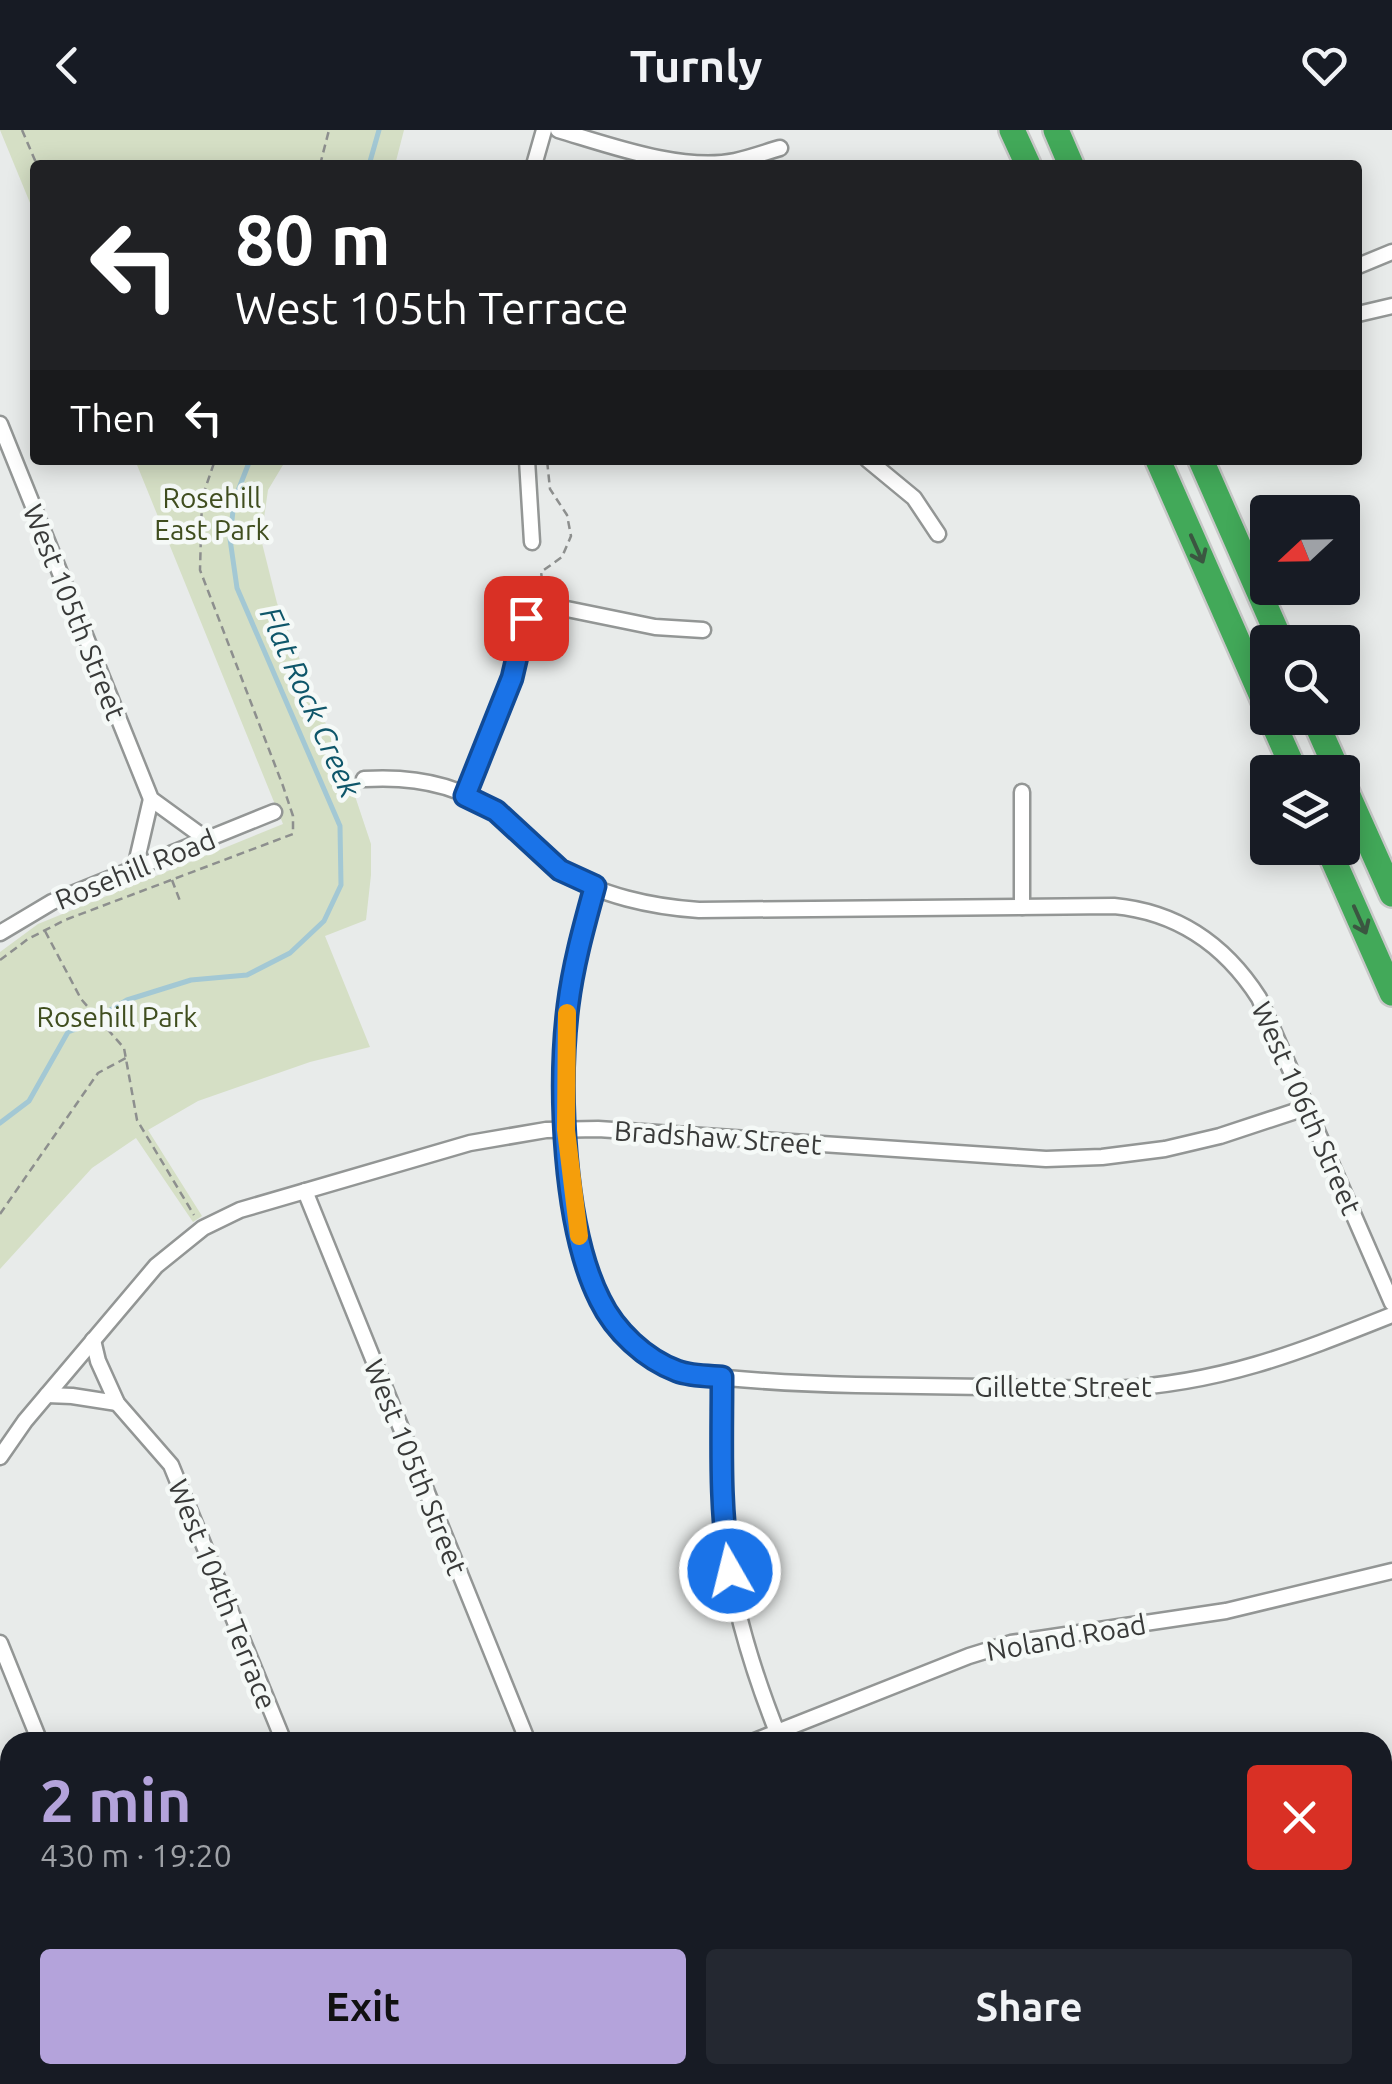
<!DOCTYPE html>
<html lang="en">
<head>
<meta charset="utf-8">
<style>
  :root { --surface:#171b24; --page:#242831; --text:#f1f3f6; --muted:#9ea1a6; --accent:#b4a3db }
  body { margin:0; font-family:Ubuntu,sans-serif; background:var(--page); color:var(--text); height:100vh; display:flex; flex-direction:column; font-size:38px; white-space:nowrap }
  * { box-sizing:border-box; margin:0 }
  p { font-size:32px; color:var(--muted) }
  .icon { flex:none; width:55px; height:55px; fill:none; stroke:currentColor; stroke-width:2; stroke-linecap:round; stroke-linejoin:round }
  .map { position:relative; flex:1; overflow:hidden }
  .side { position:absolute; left:0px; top:1602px; width:1392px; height:352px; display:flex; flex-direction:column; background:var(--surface); border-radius:30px 30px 0 0; box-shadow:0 5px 25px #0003 }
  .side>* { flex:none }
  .guide { position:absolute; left:30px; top:30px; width:1332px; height:305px; border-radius:10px; box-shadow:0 5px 25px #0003; background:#202124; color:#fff; overflow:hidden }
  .needle { width:65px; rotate:248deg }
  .controls { position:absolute; left:1250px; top:365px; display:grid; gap:20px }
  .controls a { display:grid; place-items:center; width:110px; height:110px; border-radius:10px; background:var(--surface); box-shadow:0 5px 25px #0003; font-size:50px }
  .pin { position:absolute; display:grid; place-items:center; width:85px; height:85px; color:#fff; margin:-42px; border-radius:20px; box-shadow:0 5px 15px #0006 }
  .me { position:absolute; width:110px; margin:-55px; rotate:352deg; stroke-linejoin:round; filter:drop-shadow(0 0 8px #0008) }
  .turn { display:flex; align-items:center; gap:35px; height:210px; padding:0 40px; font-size:45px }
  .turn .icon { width:130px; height:130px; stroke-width:2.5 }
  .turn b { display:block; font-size:70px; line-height:85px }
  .then { display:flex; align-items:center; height:95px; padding:0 40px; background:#0003; gap:20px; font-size:38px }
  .round { display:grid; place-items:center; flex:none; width:105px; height:105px; border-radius:10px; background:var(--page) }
  .summary { display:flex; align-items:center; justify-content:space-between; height:170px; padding:0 40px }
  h1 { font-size:60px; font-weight:700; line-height:75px; color:var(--accent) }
  .button { display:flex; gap:20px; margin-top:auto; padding:20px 40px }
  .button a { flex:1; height:115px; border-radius:10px; background:var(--accent); color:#111; font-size:40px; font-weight:700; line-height:115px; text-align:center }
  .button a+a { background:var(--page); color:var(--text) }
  header { display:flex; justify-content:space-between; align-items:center; height:130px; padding:0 40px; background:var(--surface); font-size:45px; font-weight:700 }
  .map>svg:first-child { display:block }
  .green { fill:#d5dfc5 }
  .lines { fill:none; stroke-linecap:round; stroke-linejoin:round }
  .stream { stroke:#a3c8d4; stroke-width:5 }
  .minor-casing { stroke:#939695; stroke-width:19 }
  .motorway-casing { stroke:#c8c8c8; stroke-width:30 }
  .path { stroke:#8d8f8e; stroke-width:2.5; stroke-dasharray:8 5; stroke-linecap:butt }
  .minor { stroke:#fff; stroke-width:14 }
  .motorway { stroke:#42a959; stroke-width:25 }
  .oneway { stroke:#3b5641 }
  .route-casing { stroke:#114b97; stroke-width:25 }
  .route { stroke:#1a73e8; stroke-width:18 }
  .slow { stroke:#f59e0b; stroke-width:18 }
  .labels { text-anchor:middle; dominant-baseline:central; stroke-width:9; stroke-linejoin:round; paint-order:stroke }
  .park-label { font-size:28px; fill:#404e1f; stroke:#f5f9f7 }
  .street-label { font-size:28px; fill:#393a39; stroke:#f5f9f7 }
  .water-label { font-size:30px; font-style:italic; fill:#0e566a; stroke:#f5f9f7 }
</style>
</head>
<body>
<header><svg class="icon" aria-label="back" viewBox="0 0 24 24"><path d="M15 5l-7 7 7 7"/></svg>Turnly<svg class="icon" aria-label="heart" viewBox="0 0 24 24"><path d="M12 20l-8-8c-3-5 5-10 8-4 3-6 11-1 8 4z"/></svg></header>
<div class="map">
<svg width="1392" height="1954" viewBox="0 0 1392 1954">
  <rect width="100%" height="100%" fill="#e8ebea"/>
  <!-- green -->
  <g class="green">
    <polygon points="0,0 404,0 395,35 35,35 35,85"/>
    <polygon points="135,330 286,330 268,360 261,409 277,473 355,666 371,714 371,745 366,790 325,806 370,917 310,932 198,971 148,1000 202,1086 193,1092 136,1008 92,1038 0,1139 0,822 38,794 283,694"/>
    <polygon points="0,1814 10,1840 10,1903 0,1907"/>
  </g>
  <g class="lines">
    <!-- stream -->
    <g class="stream">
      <polyline points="369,35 379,0"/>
      <polyline points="0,993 29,971 68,902 84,896 127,870 191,850 247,845 290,823 324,791 341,755 340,696 237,458 230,409 234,371 250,330"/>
    </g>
    <defs>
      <g id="minor">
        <path d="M558 0C609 15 682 42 735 31 750 28 766 22 780 18"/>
        <polyline points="534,35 544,0"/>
        <polyline points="1358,136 1392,122"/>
        <polyline points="1358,184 1392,176"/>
        <polyline points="0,294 151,669 206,709"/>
        <polyline points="527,330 532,412"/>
        <polyline points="868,330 914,368 938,404"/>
        <path d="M364 649C411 646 457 653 496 682 519 698 536 722 560 739 598 766 654 777 699 780L1114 776C1178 782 1225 815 1259 868L1392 1173"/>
        <polyline points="465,666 512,548 526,488 557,477 655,497 703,500"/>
        <polyline points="135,738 151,669"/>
        <path d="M595 756C585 796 573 834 568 875 555 972 560 1212 681 1243 695 1246 712 1246 726 1248 770 1252 812 1254 856 1255 942 1256 1028 1258 1114 1259 1222 1253 1294 1224 1392 1185"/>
        <polyline points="1022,777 1022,662"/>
        <polyline points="0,803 52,772 274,682"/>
        <polyline points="305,1061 528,1612"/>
        <polyline points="93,1210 98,1231 117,1273 171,1335 284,1612"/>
        <path d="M722 1247C722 1301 719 1356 725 1410 733 1480 755 1548 781 1612"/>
        <polyline points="47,1265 72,1266 117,1273"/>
        <polyline points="0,1327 25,1291 156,1136 203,1098 240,1080 470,1013 546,1000 598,999 1046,1029 1102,1027 1165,1019 1220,1006 1308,977"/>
        <polyline points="0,1513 40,1612"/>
        <polyline points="752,1612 969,1526 1011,1513 1226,1481 1392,1441"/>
        <polyline points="1382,1687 1392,1685"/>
        <polyline points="0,1917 10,1913"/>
        <polyline points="1382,1925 1392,1923"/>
        <polyline points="960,1945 976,1954"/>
        <polyline points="515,1954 537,1945"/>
        <polyline points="1223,1954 1273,1945"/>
      </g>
      <g id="motorway">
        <polyline points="1012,0 1028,35"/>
        <polyline points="1056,0 1071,35"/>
        <polyline points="1158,330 1268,580"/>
        <polyline points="1201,330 1281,512"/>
        <polyline points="1271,588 1295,642"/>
        <polyline points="1314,588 1338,642"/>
        <polyline points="1342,652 1392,764"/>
        <polyline points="1328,718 1392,863"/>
      </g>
    </defs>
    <!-- minor casing -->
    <use href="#minor" class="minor-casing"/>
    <!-- motorway casing -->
    <use href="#motorway" class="motorway-casing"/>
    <!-- path -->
    <g class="path">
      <polyline points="22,0 37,35"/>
      <polyline points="320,35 329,0"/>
      <polyline points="544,464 541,442 562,427 571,406 567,385 550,359 547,330"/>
      <polyline points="172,750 180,771"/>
      <polyline points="45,801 81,869 124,918 137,990 194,1085"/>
      <polyline points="0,830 28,809 65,790 293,704 293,686 283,656 200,440 202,368 215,330"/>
      <polyline points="0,1084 98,943 126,928"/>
    </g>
    <!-- minor -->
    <use href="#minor" class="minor"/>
    <!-- motorway -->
    <use href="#motorway" class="motorway"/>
  </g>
  <!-- one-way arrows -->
  <defs><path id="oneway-shaft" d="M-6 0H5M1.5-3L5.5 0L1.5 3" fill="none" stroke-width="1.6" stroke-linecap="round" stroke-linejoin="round" transform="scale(2.5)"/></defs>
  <g class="oneway">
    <use href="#oneway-shaft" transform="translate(1197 419) rotate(66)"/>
    <use href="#oneway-shaft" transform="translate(1360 790) rotate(66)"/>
  </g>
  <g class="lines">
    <defs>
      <path id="route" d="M526 488 512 548 465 666 496 681 560 740 595 756C584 796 573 835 568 876 558 957 563 1097 600 1170 615 1201 645 1229 677 1241 690 1246 708 1246 722 1247 722 1312 719 1377 730 1441"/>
    </defs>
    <!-- route casing -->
    <use href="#route" class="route-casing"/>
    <!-- route -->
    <use href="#route" class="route"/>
    <!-- slow -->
    <polyline class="slow" points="567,883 566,1000 579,1106"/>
  </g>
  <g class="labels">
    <!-- park labels -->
    <g class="park-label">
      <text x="212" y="367">Rosehill<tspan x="212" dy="32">East Park</tspan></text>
      <text x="117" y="886">Rosehill Park</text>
    </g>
    <!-- street labels -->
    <g class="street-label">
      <text transform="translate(75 482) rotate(68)">West 105th Street</text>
      <text transform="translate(135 739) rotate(-22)">Rosehill Road</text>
      <text transform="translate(1307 978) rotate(66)">West 106th Street</text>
      <text transform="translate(718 1007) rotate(4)">Bradshaw Street</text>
      <text x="1063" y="1256">Gillette Street</text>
      <text transform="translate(416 1337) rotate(68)">West 105th Street</text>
      <text transform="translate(223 1464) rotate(68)">West 104th Terrace</text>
      <text transform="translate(1066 1507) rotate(-10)">Noland Road</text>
    </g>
    <!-- water labels -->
    <g class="water-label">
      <text transform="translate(311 572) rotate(66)">Flat Rock Creek</text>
    </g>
  </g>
</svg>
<div class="controls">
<a><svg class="needle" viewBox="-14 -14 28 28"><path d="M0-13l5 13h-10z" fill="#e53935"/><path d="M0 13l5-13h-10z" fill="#9ea1a6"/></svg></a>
<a><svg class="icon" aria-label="search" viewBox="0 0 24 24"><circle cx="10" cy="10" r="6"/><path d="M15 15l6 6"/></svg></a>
<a><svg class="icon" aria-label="layers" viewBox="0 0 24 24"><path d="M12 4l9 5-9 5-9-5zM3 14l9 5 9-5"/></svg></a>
</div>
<div class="pin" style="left:526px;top:488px;background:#d93025"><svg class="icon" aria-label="arrive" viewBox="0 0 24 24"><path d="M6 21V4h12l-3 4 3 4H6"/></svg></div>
<svg class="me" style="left:730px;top:1441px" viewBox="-20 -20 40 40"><circle r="17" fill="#1a73e8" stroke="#fff" stroke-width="3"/><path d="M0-11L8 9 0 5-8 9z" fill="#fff"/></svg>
<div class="guide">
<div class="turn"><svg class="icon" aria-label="left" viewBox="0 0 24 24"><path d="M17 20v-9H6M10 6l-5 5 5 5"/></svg><div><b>80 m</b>West 105th Terrace</div></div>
<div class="then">Then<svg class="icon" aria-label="left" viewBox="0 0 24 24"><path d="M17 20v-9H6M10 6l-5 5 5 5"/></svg></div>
</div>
<section class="side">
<div class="summary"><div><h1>2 min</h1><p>430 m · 19:20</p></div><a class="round" style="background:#d93025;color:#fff"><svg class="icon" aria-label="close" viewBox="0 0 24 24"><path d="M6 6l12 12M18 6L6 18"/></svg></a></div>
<div class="button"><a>Exit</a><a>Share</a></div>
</section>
</div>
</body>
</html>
